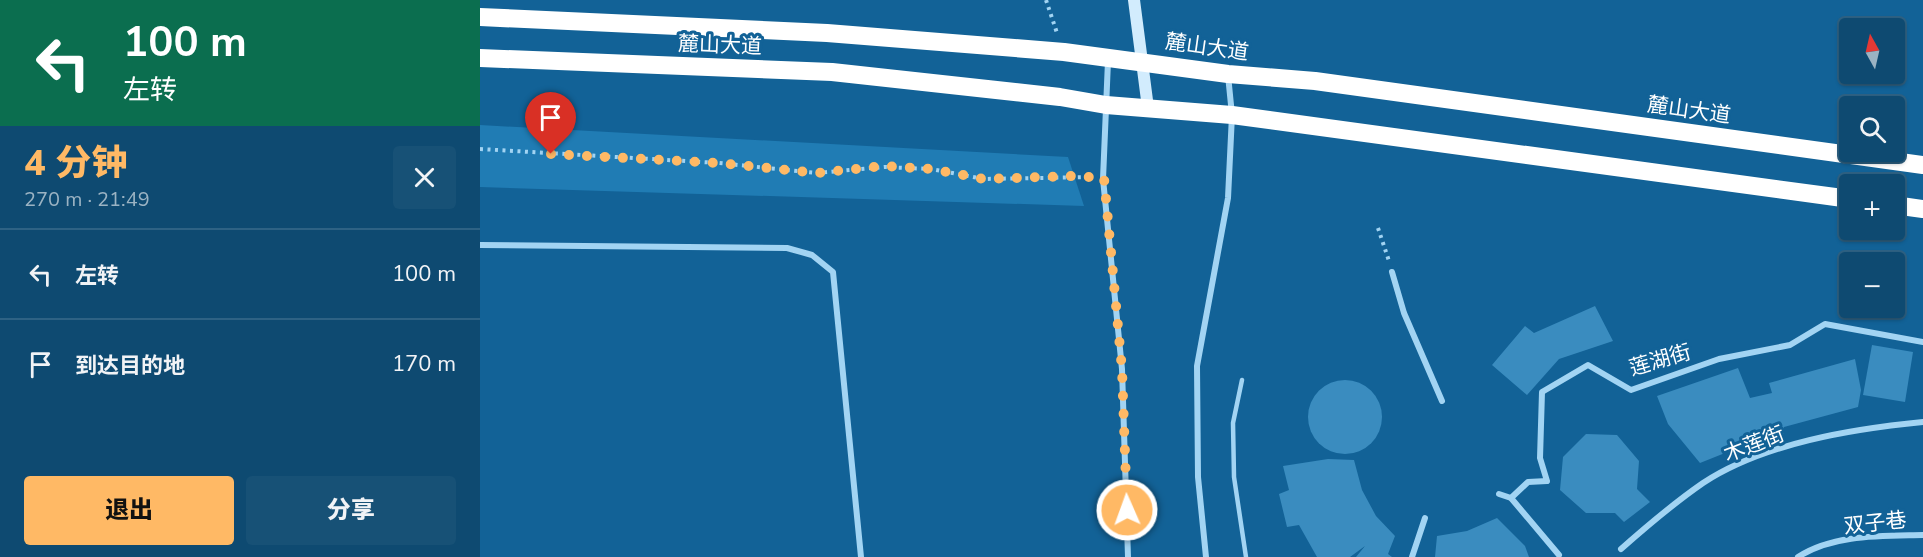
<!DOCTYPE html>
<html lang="zh">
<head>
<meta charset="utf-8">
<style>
  :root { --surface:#0e4a71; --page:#175176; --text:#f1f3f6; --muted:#9bb3c3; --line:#2e6284; --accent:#ffb965 }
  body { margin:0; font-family:"Nunito Sans","Noto Sans SC",sans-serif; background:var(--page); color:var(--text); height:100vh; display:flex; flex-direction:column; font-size:22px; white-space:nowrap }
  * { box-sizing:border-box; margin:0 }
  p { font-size:20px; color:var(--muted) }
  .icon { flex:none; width:33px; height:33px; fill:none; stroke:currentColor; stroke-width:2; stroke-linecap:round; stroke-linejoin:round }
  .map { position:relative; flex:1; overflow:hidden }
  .sheet { display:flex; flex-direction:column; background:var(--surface); width:480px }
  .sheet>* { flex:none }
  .banner { background:#0b6e4f; color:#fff; overflow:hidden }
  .needle { width:39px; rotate:352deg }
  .tools { position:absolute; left:1359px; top:18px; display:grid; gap:12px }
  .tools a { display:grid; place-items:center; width:66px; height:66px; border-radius:6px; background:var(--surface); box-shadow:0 2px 4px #0004,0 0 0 2px var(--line); font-size:30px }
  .pin { position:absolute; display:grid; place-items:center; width:51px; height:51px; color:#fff; margin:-62px -26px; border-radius:50% 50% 50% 0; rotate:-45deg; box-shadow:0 0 6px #0007 }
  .pin .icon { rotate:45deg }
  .me { position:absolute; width:66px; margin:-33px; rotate:358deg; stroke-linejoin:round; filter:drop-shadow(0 0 4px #0008) }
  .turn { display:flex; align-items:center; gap:21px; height:126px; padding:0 24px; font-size:27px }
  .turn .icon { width:78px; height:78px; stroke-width:2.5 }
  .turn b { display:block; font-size:42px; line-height:51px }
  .round { display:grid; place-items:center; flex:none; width:63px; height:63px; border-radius:6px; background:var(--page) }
  .overview { display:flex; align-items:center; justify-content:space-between; height:102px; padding:0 24px }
  h1 { font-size:36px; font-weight:800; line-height:45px; color:var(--accent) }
  .primary-button { display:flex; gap:12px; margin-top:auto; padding:12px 24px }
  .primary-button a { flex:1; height:69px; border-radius:6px; background:var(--accent); color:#111; font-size:24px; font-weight:800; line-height:69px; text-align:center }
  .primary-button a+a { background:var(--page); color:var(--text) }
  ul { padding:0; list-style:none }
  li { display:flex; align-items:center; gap:18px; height:90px; padding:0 24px; border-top:2px solid var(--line) }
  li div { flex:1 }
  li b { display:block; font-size:22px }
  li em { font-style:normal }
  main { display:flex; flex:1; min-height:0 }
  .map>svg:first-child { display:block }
  .green { fill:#207cb4 }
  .building { fill:#3a8cbf }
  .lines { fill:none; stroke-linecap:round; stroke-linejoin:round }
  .path { stroke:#a2d4f3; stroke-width:4; stroke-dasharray:3 4.5; stroke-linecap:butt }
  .lane { stroke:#a2d4f3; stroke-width:4.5 }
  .street { stroke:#a2d4f3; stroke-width:6 }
  .secondary { stroke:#d2ecfd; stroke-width:12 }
  .highway { stroke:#fff; stroke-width:18 }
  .route { stroke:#ffb965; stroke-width:10; stroke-dasharray:0 18 }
  .labels { text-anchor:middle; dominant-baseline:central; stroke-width:6; stroke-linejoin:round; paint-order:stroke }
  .street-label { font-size:21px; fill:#fff; stroke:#126297 }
</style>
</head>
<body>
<main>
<section class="sheet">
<div class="banner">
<div class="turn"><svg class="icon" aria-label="left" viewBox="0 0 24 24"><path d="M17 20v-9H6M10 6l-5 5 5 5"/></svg><div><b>100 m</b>左转</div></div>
</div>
<div class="overview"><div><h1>4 分钟</h1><p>270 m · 21:49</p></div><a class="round"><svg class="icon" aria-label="close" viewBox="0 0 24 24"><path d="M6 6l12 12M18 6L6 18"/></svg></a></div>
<ul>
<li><svg class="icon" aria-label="left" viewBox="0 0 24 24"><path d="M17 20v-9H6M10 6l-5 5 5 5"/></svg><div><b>左转</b></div><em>100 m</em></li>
<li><svg class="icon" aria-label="arrive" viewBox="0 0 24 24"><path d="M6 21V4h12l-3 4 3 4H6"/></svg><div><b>到达目的地</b></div><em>170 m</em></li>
</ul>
<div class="primary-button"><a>退出</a><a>分享</a></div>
</section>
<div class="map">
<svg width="1443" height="557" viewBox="0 0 1443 557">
  <rect width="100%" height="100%" fill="#126297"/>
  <!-- green -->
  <polygon class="green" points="0,125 588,157 604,206 0,187"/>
  <!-- building -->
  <g class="building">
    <polygon points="1115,306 1133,341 1079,359 1047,395 1012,365 1045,326 1054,333"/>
    <polygon points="1392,345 1433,352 1425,402 1383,395"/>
    <polygon points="1375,359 1381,390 1378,407 1304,427 1304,436 1271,448 1265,445 1220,463 1188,424 1177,396 1258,368 1270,398 1292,393 1289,383"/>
    <circle cx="865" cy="417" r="37"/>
    <polygon points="1106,434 1137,435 1159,461 1157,489 1170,502 1144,522 1135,513 1106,513 1080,490 1083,457"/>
    <polygon points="848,459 874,460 882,490 896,516 915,536 908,554 912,557 876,557 885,546 870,557 837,557 819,525 807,527 799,494 809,490 803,466"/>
    <polygon points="1017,518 1045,546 1049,557 955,557 957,536 987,531"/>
  </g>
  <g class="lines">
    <!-- path -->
    <g class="path">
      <polyline points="566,0 577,33"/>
      <polyline points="0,149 239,163 337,173 404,167 451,169 504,179 612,177"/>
      <polyline points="898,228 909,261"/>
    </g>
    <!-- lane -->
    <polyline class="lane" points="762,380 753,423 754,477 766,557"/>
    <!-- street -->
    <g class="street">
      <polyline points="628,61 623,179 642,369 648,557"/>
      <polyline points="0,245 307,248 332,255 353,272 381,557"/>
      <polyline points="912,272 924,313 962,401"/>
      <polyline points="1019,494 1031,498 1079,555"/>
      <polyline points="1031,498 1048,482 1067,481 1060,458 1062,392 1108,365 1151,390 1239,359 1310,345 1345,324 1443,342"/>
      <path d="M1141 549C1167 526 1194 503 1223 483 1284 443 1372 429 1443 422"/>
      <polyline points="726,557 718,477 717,366 748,198 752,115 748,75"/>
      <polyline points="932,557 945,518"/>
      <path d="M1318 557C1353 534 1402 536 1443 535"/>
    </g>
    <!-- secondary -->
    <polyline class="secondary" points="654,0 668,108"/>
    <!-- highway -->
    <g class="highway">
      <polyline points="0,17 347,33 584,52 748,74 835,81 1443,165"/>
      <polyline points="0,58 352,72 580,97 626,105 752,115 1370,199"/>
      <polyline points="1414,205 1443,209"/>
    </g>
  </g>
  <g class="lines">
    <!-- route -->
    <polyline class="route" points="71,154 239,163 337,173 404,166 451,169 504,179 594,176 624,178 642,369 647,510"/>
  </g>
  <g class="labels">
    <!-- street labels -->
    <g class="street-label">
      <text transform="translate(240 45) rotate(2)">麓山大道</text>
      <text transform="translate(727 47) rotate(8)">麓山大道</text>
      <text transform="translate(1209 110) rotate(8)">麓山大道</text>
      <text transform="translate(1180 360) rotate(-16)">莲湖街</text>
      <text transform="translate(1274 444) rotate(-21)">木莲街</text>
      <text transform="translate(1395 523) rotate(-6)">双子巷</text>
    </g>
  </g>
</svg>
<div class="tools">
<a><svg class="needle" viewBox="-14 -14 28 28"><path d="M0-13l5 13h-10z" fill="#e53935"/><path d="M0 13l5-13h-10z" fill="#9bb3c3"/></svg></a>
<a><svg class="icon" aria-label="search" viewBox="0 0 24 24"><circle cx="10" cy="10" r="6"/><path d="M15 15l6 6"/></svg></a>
<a>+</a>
<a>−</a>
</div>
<div class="pin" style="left:71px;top:154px;background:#d93025"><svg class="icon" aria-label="arrive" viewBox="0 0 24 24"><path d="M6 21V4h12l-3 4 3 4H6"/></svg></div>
<svg class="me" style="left:647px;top:510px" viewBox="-20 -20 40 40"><circle r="17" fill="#ffb965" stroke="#fff" stroke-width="3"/><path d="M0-11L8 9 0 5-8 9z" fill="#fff"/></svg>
</div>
</main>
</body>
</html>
